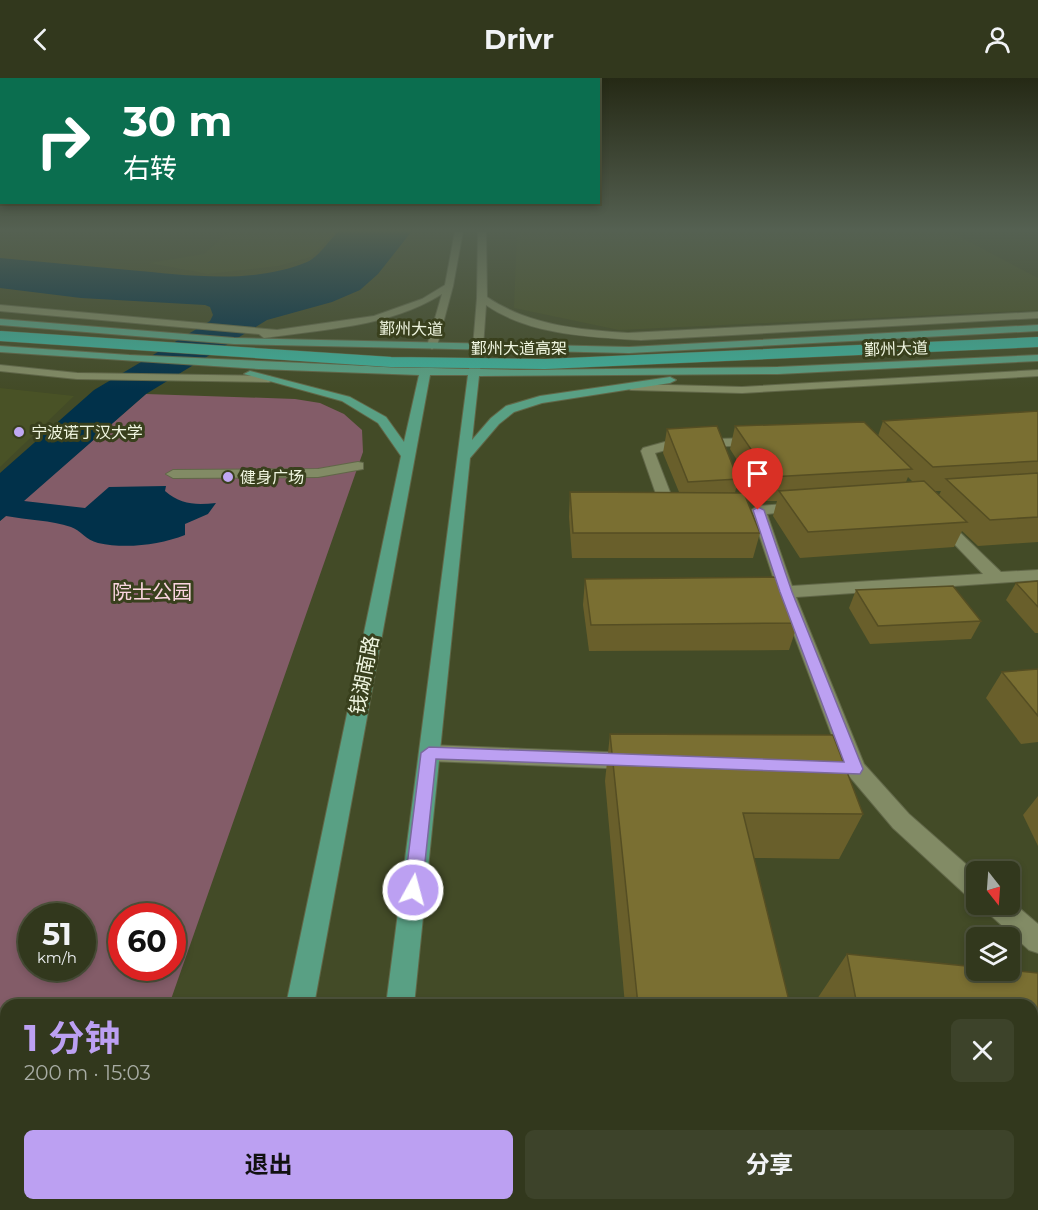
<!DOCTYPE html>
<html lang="zh">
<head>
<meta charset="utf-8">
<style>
  :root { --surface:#32381d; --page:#3d432a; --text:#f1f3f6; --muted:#a8aca4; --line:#4d523b; --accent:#bca0f2 }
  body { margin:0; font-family:Montserrat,"Noto Sans SC",sans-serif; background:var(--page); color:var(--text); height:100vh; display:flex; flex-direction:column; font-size:22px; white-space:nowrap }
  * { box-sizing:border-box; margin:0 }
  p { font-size:20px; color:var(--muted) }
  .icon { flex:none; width:33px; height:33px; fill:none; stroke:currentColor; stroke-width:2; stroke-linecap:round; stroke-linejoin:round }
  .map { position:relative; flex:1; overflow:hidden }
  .panel { position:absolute; left:0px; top:921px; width:1038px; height:212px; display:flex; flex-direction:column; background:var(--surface); border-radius:18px 18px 0 0; box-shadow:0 3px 9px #0003,0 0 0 2px var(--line) }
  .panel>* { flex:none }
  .top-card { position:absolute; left:0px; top:0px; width:600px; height:126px; box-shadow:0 3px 9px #0003,0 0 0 2px var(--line); background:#0b6e4f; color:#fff; overflow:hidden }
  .needle { width:39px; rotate:163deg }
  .buttons { position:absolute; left:966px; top:783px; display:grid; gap:12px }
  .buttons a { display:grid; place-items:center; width:54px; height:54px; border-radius:9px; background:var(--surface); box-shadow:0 3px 9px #0003,0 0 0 2px var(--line); font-size:30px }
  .speed { position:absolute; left:18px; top:825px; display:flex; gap:12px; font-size:30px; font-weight:700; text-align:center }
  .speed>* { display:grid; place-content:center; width:78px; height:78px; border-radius:50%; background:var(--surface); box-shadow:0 3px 9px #0003,0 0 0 2px var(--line); line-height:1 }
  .speed small { font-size:15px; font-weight:400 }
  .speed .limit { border:9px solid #d22; background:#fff; color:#111 }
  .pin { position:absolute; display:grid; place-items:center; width:51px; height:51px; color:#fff; margin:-62px -26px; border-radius:50% 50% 50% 0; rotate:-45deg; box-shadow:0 0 6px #0007 }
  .pin .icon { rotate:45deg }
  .me { position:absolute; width:66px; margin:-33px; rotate:7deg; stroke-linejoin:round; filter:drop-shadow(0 0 4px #0008) }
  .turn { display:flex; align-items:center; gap:21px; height:126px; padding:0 24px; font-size:27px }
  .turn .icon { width:78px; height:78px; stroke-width:2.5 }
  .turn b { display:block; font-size:42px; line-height:51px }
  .round { display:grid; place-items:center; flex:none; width:63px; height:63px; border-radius:9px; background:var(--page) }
  .headline { display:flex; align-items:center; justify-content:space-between; height:102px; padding:0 24px }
  h1 { font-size:36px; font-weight:700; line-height:45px; color:var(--accent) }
  .button { display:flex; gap:12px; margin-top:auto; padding:12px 24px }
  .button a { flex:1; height:69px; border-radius:9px; background:var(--accent); color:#111; font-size:24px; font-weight:700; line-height:69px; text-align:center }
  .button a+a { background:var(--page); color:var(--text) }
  header { display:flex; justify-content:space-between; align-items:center; height:78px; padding:0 24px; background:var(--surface); font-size:27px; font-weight:700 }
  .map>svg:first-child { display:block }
  .built { fill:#495226 }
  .green { fill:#835c68; fill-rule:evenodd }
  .water { fill:#01314a }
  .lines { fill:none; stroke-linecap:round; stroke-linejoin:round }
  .minor-casing { stroke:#616748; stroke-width:2 }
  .major-casing { stroke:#616748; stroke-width:2 }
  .minor { fill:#828b65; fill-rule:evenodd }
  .major { fill:#59a084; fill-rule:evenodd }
  .highway-bridge-casing { stroke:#616748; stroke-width:11; stroke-linecap:butt }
  .highway-bridge { stroke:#3eae99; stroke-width:10 }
  .wall { fill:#695f2b; fill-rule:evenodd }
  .building { fill:#7a6f32; stroke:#554e23; stroke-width:1.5 }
  .route { fill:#bca0f2; stroke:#7a689d; stroke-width:1.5 }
  .poi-dot { fill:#c0a8f3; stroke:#39401d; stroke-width:2 }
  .labels { text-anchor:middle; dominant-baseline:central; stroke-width:6; stroke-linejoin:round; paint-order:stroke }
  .far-street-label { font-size:16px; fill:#f0f6e1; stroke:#39401d }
  .far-poi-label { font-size:16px; fill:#f0f6e1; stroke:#39401d; text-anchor:start }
  .park-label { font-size:20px; fill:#fad4df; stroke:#39401d }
  .street-label { font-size:20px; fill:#f0f6e1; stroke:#39401d }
</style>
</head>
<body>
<header><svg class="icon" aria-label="back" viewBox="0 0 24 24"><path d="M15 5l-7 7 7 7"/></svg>Drivr<svg class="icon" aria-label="person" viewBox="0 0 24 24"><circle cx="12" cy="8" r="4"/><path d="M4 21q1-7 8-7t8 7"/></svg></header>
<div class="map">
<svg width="1038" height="1132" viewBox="0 0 1038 1132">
  <rect width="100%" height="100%" fill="#434b27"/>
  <!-- built -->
  <g class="built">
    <polygon points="229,153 336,153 311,179 278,188 208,196 149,185 204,176"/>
    <polygon points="517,153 949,153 1038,200 1038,232 619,252 514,230"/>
    <polygon points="0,310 74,318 0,389"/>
  </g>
  <!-- green -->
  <path class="green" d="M146 316 295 321 320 325 344 336 362 352 363 374 169 927H6V1126L99 1127 97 1132H0V443ZM32 838H82V890H32ZM122 838H172V890H122Z"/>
  <!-- water -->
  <path class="water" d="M339 153H412L378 196 360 212 332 224 267 242 146 316 24 423 85 430 109 409 166 408 165 413C181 427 196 427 216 425L208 436 185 446V457C159 467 126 471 98 465 86 462 80 452 71 449 51 442 27 442 6 438L0 443V395L94 312 210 243 213 237 210 229 205 227 81 220 0 210V180C43 184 86 188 129 192 186 197 251 207 307 184 320 178 328 163 339 153Z"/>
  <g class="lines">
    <defs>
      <g id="minor">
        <path d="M455 153H463L453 208 437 268 432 271 427 268 442 216C390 249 324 251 264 260L259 256 0 233V227L277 252 374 238 422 221 445 207Z"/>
        <path d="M478 153H486L487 219C528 247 579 252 628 255L1038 234V240L641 262C591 259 529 257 486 227L483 269 478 272 473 269 477 220Z"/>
        <polygon points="0,287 77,295 269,298 275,301 269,304 77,301 0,293"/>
        <polygon points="1038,292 1038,298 742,315 631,312 625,309 631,306 742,309"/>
        <polygon points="755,360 761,364 760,367 673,370 655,375 678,435 674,439 664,439 641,373 643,370 672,362"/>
        <polygon points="358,384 363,385 363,391 318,399 173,400 166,396 173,392 318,391"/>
        <polygon points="798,425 805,429 803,432 767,436 792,508 983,496 936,447 934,444 936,441 946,441 1001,494 1038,492 1038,502 796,519 864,686 909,736 976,795 976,821 967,818 893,750 850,699 816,696 812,690 816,684 841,682 778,514 751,432 758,428"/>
        <polygon points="429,667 630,675 637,677 640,683 637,689 630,691 429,683 422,681 419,675 422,669"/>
        <polygon points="1010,822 1038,846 1038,875 1029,872 987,834 984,826 1010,826"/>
      </g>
      <g id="major">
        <polygon points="0,241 234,260 629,269 1038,247 1038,253 629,275 234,266 0,247"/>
        <polygon points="0,268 129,277 389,289 421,290 424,282 428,281 433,284 432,290 469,291 470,285 475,282 480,285 480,291 519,292 778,289 1038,277 1038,283 778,296 479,298 472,362 491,340 506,328 540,318 670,299 676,302 670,305 542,325 514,334 499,346 470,380 414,927 386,927 468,297 430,297 314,927 286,927 401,378 378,345 342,323 244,296 250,293 350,319 386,339 404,364 419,297 259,291 0,274"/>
        <polygon points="245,1126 277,1126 276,1132 244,1132"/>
        <polygon points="361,1126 393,1126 392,1132 360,1132"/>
      </g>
    </defs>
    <!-- minor casing -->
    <use href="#minor" class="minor-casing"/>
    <!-- major casing -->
    <use href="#major" class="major-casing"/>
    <!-- minor -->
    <use href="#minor" class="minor"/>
    <!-- major -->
    <use href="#major" class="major"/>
    <defs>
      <polyline id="highway-bridge" points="0,258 391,284 545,286 1038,264"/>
    </defs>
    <!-- highway-bridge casing -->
    <use href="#highway-bridge" class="highway-bridge-casing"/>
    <!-- highway-bridge -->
    <use href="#highway-bridge" class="highway-bridge"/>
  </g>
  <!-- wall -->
  <g class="wall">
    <path d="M1038 333V464L978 468 962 453 954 469 800 480 773 438 777 423H763L730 371 735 348 878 358 883 343ZM908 399 913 404H906ZM935 413H941L939 417Z"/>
    <polygon points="667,351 738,401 735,415 760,455 753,480 572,480 569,439 570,414 679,414 663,375"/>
    <polygon points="585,501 798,545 789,572 589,573 583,527"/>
    <polygon points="1038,503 1038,555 1035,555 1006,522 1016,505"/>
    <polygon points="856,512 981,543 971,561 870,566 849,530"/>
    <polygon points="1038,591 1038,664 1021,666 986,620 1002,594"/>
    <polygon points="610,656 863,736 839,781 754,780 790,927 625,927 605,703"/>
    <polygon points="1038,718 1038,768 1023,737"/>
    <polygon points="847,876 1038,895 1038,1092 1032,1091 1032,927 813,927"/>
  </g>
  <!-- building -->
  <g class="building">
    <polygon points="1038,333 1038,383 933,389 883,343"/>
    <polygon points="864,344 912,391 770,399 735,348"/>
    <polygon points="717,348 738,401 688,404 667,351"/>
    <polygon points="1038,395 1038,439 990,442 946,401"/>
    <polygon points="924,403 967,444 808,454 779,413"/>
    <polygon points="570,414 744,415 760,455 573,455"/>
    <polygon points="779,499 798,545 591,547 585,501"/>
    <polygon points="1038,503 1038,529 1016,505"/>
    <polygon points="953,508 981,543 878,548 856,512"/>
    <polygon points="1038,591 1038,638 1002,594"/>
    <polygon points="610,656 833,657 863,736 743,735 790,927 638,927"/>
    <polygon points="847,876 976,889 976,892 1010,892 1038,895 1038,1037 1032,1036 1032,927 857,927"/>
  </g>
  <!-- sky -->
  <linearGradient id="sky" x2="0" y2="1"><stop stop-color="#252915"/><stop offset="0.49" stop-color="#556152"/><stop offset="1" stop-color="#556152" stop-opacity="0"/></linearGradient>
  <rect width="1038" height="311" fill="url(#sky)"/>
  <!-- route -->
  <polygon class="route" points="758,429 764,432 792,514 863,691 860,696 436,681 422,812 419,818 413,821 406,818 404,812 421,675 429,669 844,684 780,514 753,432"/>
  <!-- markers -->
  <g class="poi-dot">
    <circle cx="19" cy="354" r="6"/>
    <circle cx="228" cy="399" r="6"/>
  </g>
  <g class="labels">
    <!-- far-street labels -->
    <g class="far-street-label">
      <text transform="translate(411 251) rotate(1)">鄞州大道</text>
      <text x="519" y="270">鄞州大道高架</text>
      <text transform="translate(896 271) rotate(-2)">鄞州大道</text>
    </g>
    <!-- far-poi labels -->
    <g class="far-poi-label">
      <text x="31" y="354">宁波诺丁汉大学</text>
      <text x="240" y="399">健身广场</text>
    </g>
    <!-- park labels -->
    <g class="park-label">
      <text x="152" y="514">院士公园</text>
    </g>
    <!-- street labels -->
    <g class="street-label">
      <text transform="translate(364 597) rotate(-79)">钱湖南路</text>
    </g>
  </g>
</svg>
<div class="buttons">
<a><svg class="needle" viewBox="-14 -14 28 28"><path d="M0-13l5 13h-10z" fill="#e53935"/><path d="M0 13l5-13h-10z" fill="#a8aca4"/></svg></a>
<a><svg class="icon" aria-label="layers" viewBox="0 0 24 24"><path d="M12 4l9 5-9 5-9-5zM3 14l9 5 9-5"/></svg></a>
</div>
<div class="speed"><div>51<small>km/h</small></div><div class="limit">60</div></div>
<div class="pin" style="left:758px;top:432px;background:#d93025"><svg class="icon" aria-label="arrive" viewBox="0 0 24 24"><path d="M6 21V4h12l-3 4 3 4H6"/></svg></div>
<svg class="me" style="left:413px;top:812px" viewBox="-20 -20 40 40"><circle r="17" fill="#bca0f2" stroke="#fff" stroke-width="3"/><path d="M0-11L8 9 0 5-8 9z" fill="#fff"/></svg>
<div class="top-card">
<div class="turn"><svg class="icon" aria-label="right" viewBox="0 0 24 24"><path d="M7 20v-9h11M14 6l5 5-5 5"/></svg><div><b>30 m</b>右转</div></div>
</div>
<section class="panel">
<div class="headline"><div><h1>1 分钟</h1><p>200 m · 15:03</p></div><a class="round"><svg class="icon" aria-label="close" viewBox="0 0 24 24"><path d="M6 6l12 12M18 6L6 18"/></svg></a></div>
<div class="button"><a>退出</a><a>分享</a></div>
</section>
</div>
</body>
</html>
